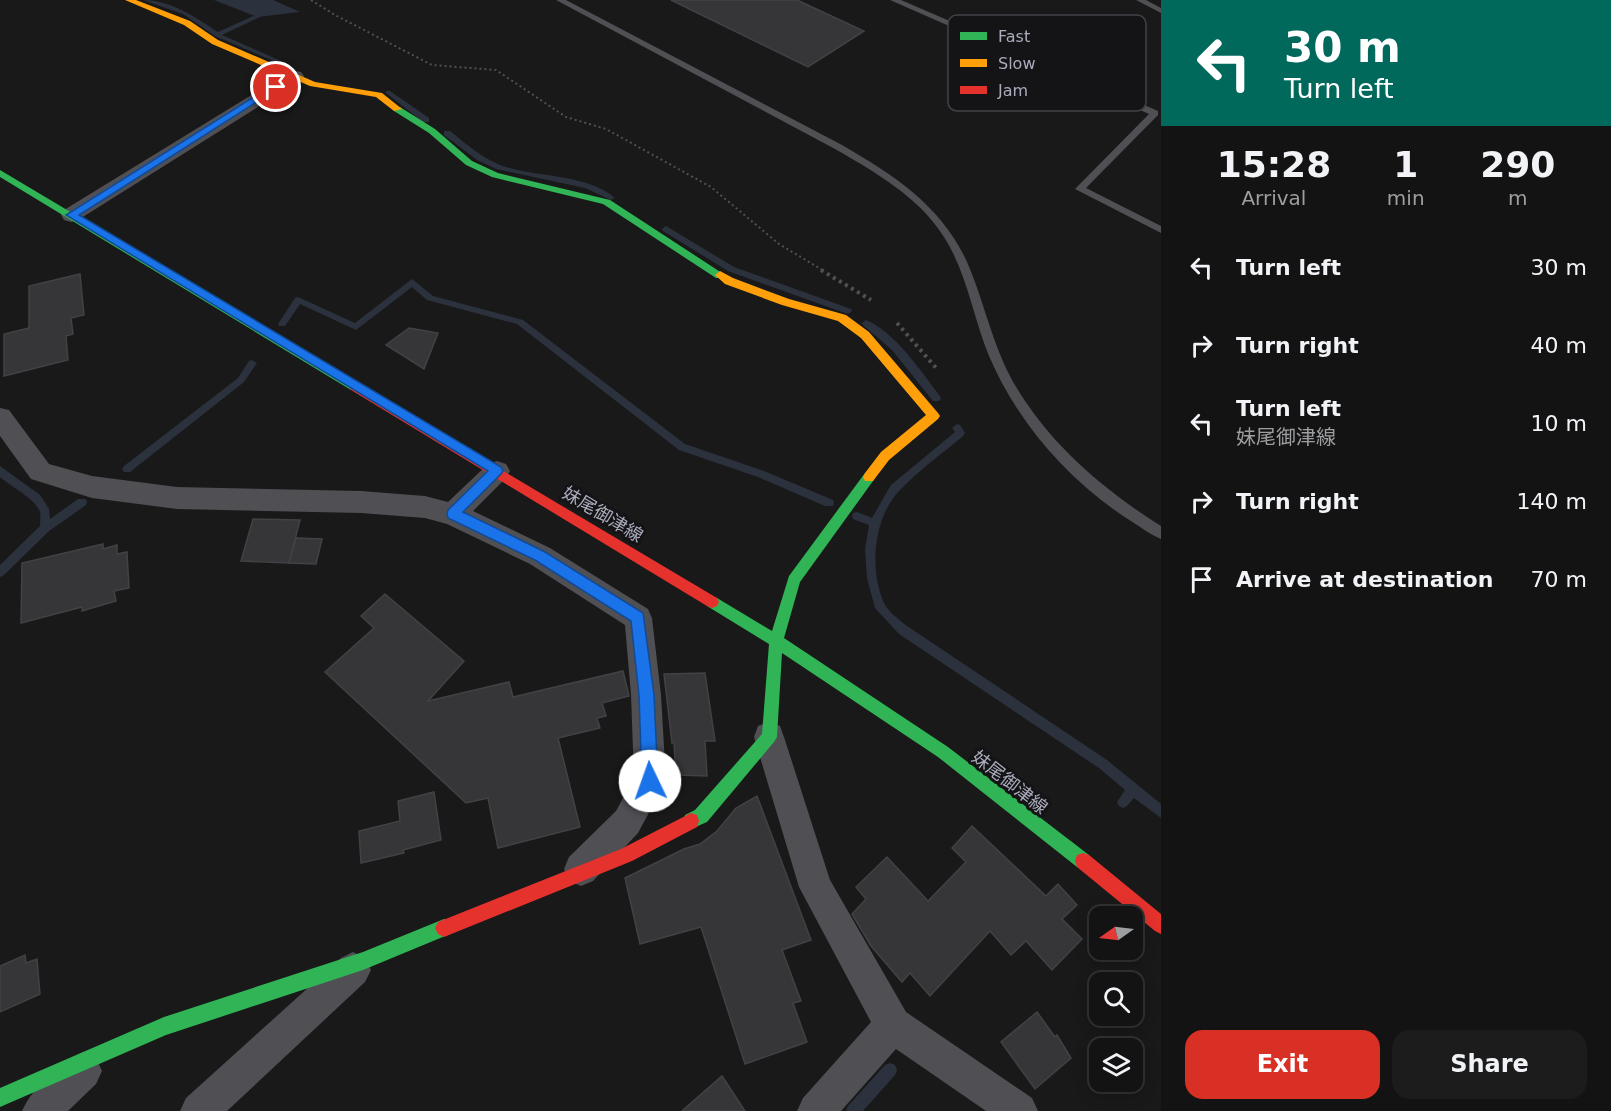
<!DOCTYPE html>
<html lang="en">
<head>
<meta charset="utf-8">
<style>
  :root { --surface:#131314; --page:#1c1c1d; --text:#f1f3f6; --muted:#9d9ea0; --line:#323234; --accent:#d93025 }
  body { margin:0; font-family:"DejaVu Sans","Noto Sans JP",sans-serif; background:var(--page); color:var(--text); height:100vh; display:flex; flex-direction:column; font-size:22px; white-space:nowrap }
  * { box-sizing:border-box; margin:0 }
  p { font-size:20px; color:var(--muted) }
  .icon { flex:none; width:33px; height:33px; fill:none; stroke:currentColor; stroke-width:2; stroke-linecap:round; stroke-linejoin:round }
  .map { position:relative; flex:1; overflow:hidden }
  .side { display:flex; flex-direction:column; background:var(--surface); width:450px }
  .side>* { flex:none }
  .banner { background:#00695c; color:#fff; overflow:hidden }
  .needle { width:39px; rotate:256deg }
  .tools { position:absolute; left:1089px; top:906px; display:grid; gap:12px }
  .tools a { display:grid; place-items:center; width:54px; height:54px; border-radius:12px; background:var(--surface); box-shadow:0 3px 15px #0003,0 0 0 2px var(--line); font-size:30px }
  .pin { position:absolute; display:grid; place-items:center; width:51px; height:51px; color:#fff; margin:-26px; border:3px solid #fff; border-radius:50%; box-shadow:0 2px 6px #0007 }
  .me { position:absolute; width:66px; margin:-33px; rotate:357deg; stroke-linejoin:round; filter:drop-shadow(0 0 4px #0008) }
  .turn { display:flex; align-items:center; gap:21px; height:126px; padding:0 24px; font-size:27px }
  .turn .icon { width:78px; height:78px; stroke-width:2.5 }
  .turn b { display:block; font-size:42px; line-height:51px }
  .eta { display:flex; justify-content:space-evenly; align-items:center; height:102px; text-align:center }
  .eta b { font-size:36px; font-weight:700; line-height:42px }
  .cta { display:flex; gap:12px; margin-top:auto; padding:12px 24px }
  .cta a { flex:1; height:69px; border-radius:18px; background:var(--accent); color:#fff; font-size:24px; font-weight:700; line-height:69px; text-align:center }
  .cta a+a { background:var(--page); color:var(--text) }
  ul { padding:0; list-style:none }
  li { display:flex; align-items:center; gap:18px; height:78px; padding:0 24px }
  li div { flex:1 }
  li b { display:block; font-size:22px }
  li em { font-style:normal }
  main { display:flex; flex:1; min-height:0 }
  .map>svg:first-child { display:block }
  .water { fill:#2b323d }
  .lines { fill:none; stroke-linecap:round; stroke-linejoin:round }
  .stream { fill:#2b323d; fill-rule:evenodd }
  .building { fill:#363638; stroke:#424246; stroke-width:1.5 }
  .path-far1 { stroke:#505055; stroke-width:2; stroke-dasharray:2 3; stroke-linecap:butt }
  .path { stroke:#505055; stroke-width:4; stroke-dasharray:3 4; stroke-linecap:butt }
  .lane { fill:#4f4f54; fill-rule:evenodd }
  .street { fill:#4f4f54; fill-rule:evenodd }
  .fast { fill:#30b455; fill-rule:evenodd }
  .slow { fill:#ff9f0a; fill-rule:evenodd }
  .jam { fill:#e5322d; fill-rule:evenodd }
  .route { fill:#1a73e8; stroke:#114b97; stroke-width:1.5 }
  .labels { text-anchor:middle; dominant-baseline:central; stroke-width:6; stroke-linejoin:round; paint-order:stroke }
  .street-label { font-size:18px; fill:#aaacbb; stroke:#141316 }
  .key { fill:#141316; stroke:#414148; stroke-width:1.5 }
  .key-label { font-size:16px; fill:#aaacbb }
</style>
</head>
<body>
<main>
<div class="map">
<svg width="1161" height="1111" viewBox="0 0 1161 1111">
  <rect width="100%" height="100%" fill="#19191a"/>
  <!-- water -->
  <polygon class="water" points="214,0 273,0 300,12 257,17"/>
  <g class="lines">
    <!-- stream -->
    <g class="stream">
      <path d="M143 0C171 0 195 17 218 32L262 12H266V14L222 35 290 65 285 66 215 36 183 14Z"/>
      <polygon points="386,91 390,91 429,118 429,122 423,122 386,93"/>
      <path d="M444 131H450C466 144 481 157 500 165 535 178 585 173 615 198L611 200 585 188 496 169 477 160 444 135Z"/>
      <polygon points="666,226 734,267 851,309 852,311 848,314 845,313 728,271 663,231 662,229"/>
      <polygon points="412,279 433,296 523,320 685,444 764,471 833,500 834,503 833,506 825,506 758,477 679,450 517,324 427,300 412,287 356,330 300,304 285,326 279,326 278,324 295,298 298,297 355,323"/>
      <path d="M866 320C895 332 921 371 939 395L941 398 939 401H933L892 350 863 325 862 323Z"/>
      <polygon points="252,360 257,363 244,382 130,472 124,472 122,469 124,466 238,378 249,361"/>
      <path d="M957 424 960 425 965 433 963 436C943 453 918 471 900 490 873 518 869 569 884 603 888 612 900 620 907 626L1107 760 1161 804V818L1134 798 1127 806 1123 808 1119 806 1117 802 1125 790 1099 768 899 634 875 608 867 578 865 549 869 525 853 519 852 516 853 513 857 512 872 518 891 485 955 432 952 428Z"/>
      <path d="M0 466 40 495 49 509 50 519 78 499H86L87 502 86 505 49 531 4 575 0 577V565L40 526C40 522 41 516 40 512 36 499 10 486 0 477Z"/>
      <polygon points="890,1063 895,1065 897,1070 895,1075 863,1111 846,1111 848,1106 885,1065"/>
    </g>
  </g>
  <!-- building -->
  <g class="building">
    <polygon points="671,0 797,0 864,31 808,67"/>
    <polygon points="80,274 84,315 71,318 73,334 66,336 68,360 4,376 4,334 29,328 29,286"/>
    <polygon points="409,328 438,333 424,369 386,345"/>
    <polygon points="253,519 300,520 289,563 241,561"/>
    <polygon points="296,538 322,539 316,564 289,563"/>
    <polygon points="103,544 103,549 117,545 117,554 127,552 129,588 114,591 116,601 82,611 82,607 21,623 22,563"/>
    <polygon points="385,594 464,661 428,701 509,682 513,697 623,671 629,696 602,703 606,716 597,718 600,728 558,738 580,827 498,848 488,798 466,803 325,672 374,628 361,616"/>
    <polygon points="705,673 715,741 705,741 707,776 676,775 674,743 672,743 664,674"/>
    <polygon points="434,792 441,840 403,850 404,853 361,863 359,831 400,821 398,801"/>
    <polygon points="757,796 811,940 782,950 801,1001 793,1003 807,1042 745,1064 701,927 640,944 625,878 684,849 700,844 717,831 736,808"/>
    <polygon points="972,826 1046,896 1058,884 1077,905 1062,919 1082,939 1052,970 1026,941 1011,955 990,931 930,996 910,973 902,982 871,946 852,914 866,899 856,887 887,857 928,901 966,862 952,848"/>
    <polygon points="25,955 26,963 37,959 40,994 0,1012 0,966"/>
    <polygon points="1037,1012 1055,1037 1057,1035 1071,1058 1035,1089 1001,1042"/>
    <polygon points="722,1076 745,1111 682,1111"/>
  </g>
  <g class="lines">
    <!-- path-far1 -->
    <polyline class="path-far1" points="311,0 335,15 432,65 496,70 566,117 606,129 711,187 779,244 824,271"/>
    <!-- path -->
    <g class="path">
      <polyline points="821,270 871,300"/>
      <polyline points="897,323 937,369"/>
    </g>
    <!-- lane -->
    <g class="lane">
      <path d="M556 0H566L842 145C896 176 946 209 970 269 985 306 993 345 1012 380 1048 443 1101 488 1161 526V539C1151 535 1142 528 1134 523 1071 484 1018 424 989 356 973 317 967 273 944 237 919 197 875 172 835 149Z"/>
      <polygon points="890,0 901,0 1158,111 1158,115 1086,188 1161,226 1161,233 1075,189 1149,114"/>
      <polygon points="1136,0 1146,0 1161,8 1161,13"/>
    </g>
    <!-- street -->
    <g class="street">
      <polygon points="295,71 301,72 304,76 301,80 78,220 71,222 64,220 61,215 64,210 289,72"/>
      <polygon points="0,408 9,410 49,464 92,476 177,487 361,491 425,496 448,502 488,464 497,461 506,464 510,471 506,478 473,511 550,548 648,609 652,618 661,695 666,781 638,833 593,881 581,886 569,881 564,869 569,857 616,811 634,778 631,695 625,625 530,564 447,524 425,518 361,513 177,509 92,498 31,479 0,436"/>
      <polygon points="769,722 780,726 784,737 830,880 906,1012 1032,1098 1038,1111 986,1111 896,1049 841,1111 797,1111 803,1098 871,1022 799,887 754,737 758,726"/>
      <polygon points="353,952 365,958 371,970 365,982 227,1111 180,1111 186,1098 341,958"/>
      <path d="M83 1052 96 1058 102 1071 96 1084 68 1111H22C32 1088 60 1062 83 1052Z"/>
    </g>
    <!-- fast -->
    <g class="fast">
      <polygon points="394,107 400,107 435,129 472,161 498,173 610,200 725,275 724,278 716,278 603,204 492,177 466,165 429,133 394,111"/>
      <polygon points="0,170 359,384 361,387 359,390 351,390 0,177"/>
      <polygon points="869,472 875,477 873,481 800,582 784,638 948,747 1089,855 1091,861 1089,867 1083,869 1077,867 938,757 782,653 777,737 774,742 707,822 691,829 685,827 683,821 685,815 695,810 762,734 769,644 707,606 705,602 707,598 712,596 717,598 772,631 789,576 865,473"/>
      <polygon points="444,919 450,922 453,928 450,934 363,970 166,1035 0,1107 0,1088 164,1017 363,952"/>
    </g>
    <!-- slow -->
    <g class="slow">
      <polygon points="125,0 136,0 190,21 218,40 315,82 382,93 402,109 394,111 376,97 310,86 212,44 184,25"/>
      <polygon points="720,271 733,278 789,299 846,315 869,332 938,413 940,416 938,419 889,460 873,481 865,481 863,477 865,473 881,452 926,415 861,338 838,321 782,305 725,284 715,275"/>
    </g>
    <!-- jam -->
    <g class="jam">
      <polygon points="355,383 717,598 719,602 717,606 712,608 707,606 351,390 349,387"/>
      <polygon points="691,813 697,815 699,821 697,827 632,861 444,937 438,934 435,928 438,922 621,849"/>
      <polygon points="1083,853 1089,855 1161,914 1161,934 1155,931 1077,867 1075,861 1077,855"/>
    </g>
  </g>
  <!-- route -->
  <polygon class="route" points="273,85 280,87 79,215 501,467 503,471 501,474 463,512 545,552 643,613 654,695 658,781 656,787 650,789 644,787 642,781 639,695 631,621 535,560 448,518 447,514 448,510 488,471 66,215"/>
  <g class="labels">
    <!-- street labels -->
    <g class="street-label">
      <text transform="translate(603 514) rotate(31)">妹尾御津線</text>
      <text transform="translate(1010 782) rotate(38)">妹尾御津線</text>
    </g>
  </g>
  <!-- legend -->
  <rect x="948" y="15" width="198" height="96" rx="9" class="key"/>
  <rect x="960" y="32" width="27" height="8" fill="#30b455"/>
  <rect x="960" y="59" width="27" height="8" fill="#ff9f0a"/>
  <rect x="960" y="86" width="27" height="8" fill="#e5322d"/>
  <g class="key-label">
    <text x="998" y="42">Fast</text>
    <text x="998" y="69">Slow</text>
    <text x="998" y="96">Jam</text>
  </g>
</svg>
<div class="tools">
<a><svg class="needle" viewBox="-14 -14 28 28"><path d="M0-13l5 13h-10z" fill="#e53935"/><path d="M0 13l5-13h-10z" fill="#9d9ea0"/></svg></a>
<a><svg class="icon" aria-label="search" viewBox="0 0 24 24"><circle cx="10" cy="10" r="6"/><path d="M15 15l6 6"/></svg></a>
<a><svg class="icon" aria-label="layers" viewBox="0 0 24 24"><path d="M12 4l9 5-9 5-9-5zM3 14l9 5 9-5"/></svg></a>
</div>
<div class="pin" style="left:276px;top:87px;background:#d93025"><svg class="icon" aria-label="arrive" viewBox="0 0 24 24"><path d="M6 21V4h12l-3 4 3 4H6"/></svg></div>
<svg class="me" style="left:650px;top:781px" viewBox="-20 -20 40 40"><circle r="19" fill="#fff"/><path d="M0-13L10 11 0 6-10 11z" fill="#1a73e8"/></svg>
</div>
<section class="side">
<div class="banner">
<div class="turn"><svg class="icon" aria-label="left" viewBox="0 0 24 24"><path d="M17 20v-9H6M10 6l-5 5 5 5"/></svg><div><b>30 m</b>Turn left</div></div>
</div>
<div class="eta">
<div><b>15:28</b><p>Arrival</p></div>
<div><b>1</b><p>min</p></div>
<div><b>290</b><p>m</p></div>
</div>
<ul>
<li><svg class="icon" aria-label="left" viewBox="0 0 24 24"><path d="M17 20v-9H6M10 6l-5 5 5 5"/></svg><div><b>Turn left</b></div><em>30 m</em></li>
<li><svg class="icon" aria-label="right" viewBox="0 0 24 24"><path d="M7 20v-9h11M14 6l5 5-5 5"/></svg><div><b>Turn right</b></div><em>40 m</em></li>
<li><svg class="icon" aria-label="left" viewBox="0 0 24 24"><path d="M17 20v-9H6M10 6l-5 5 5 5"/></svg><div><b>Turn left</b><p>妹尾御津線</p></div><em>10 m</em></li>
<li><svg class="icon" aria-label="right" viewBox="0 0 24 24"><path d="M7 20v-9h11M14 6l5 5-5 5"/></svg><div><b>Turn right</b></div><em>140 m</em></li>
<li><svg class="icon" aria-label="arrive" viewBox="0 0 24 24"><path d="M6 21V4h12l-3 4 3 4H6"/></svg><div><b>Arrive at destination</b></div><em>70 m</em></li>
</ul>
<div class="cta"><a>Exit</a><a>Share</a></div>
</section>
</main>
</body>
</html>
